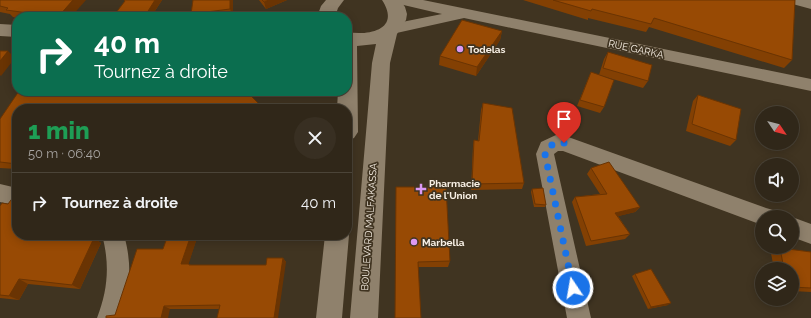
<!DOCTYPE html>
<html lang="fr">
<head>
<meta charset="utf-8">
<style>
  :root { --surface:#302719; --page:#382f22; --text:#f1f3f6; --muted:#a8a5a2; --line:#4b4438 }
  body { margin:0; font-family:Raleway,sans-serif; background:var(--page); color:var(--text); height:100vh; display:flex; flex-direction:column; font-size:15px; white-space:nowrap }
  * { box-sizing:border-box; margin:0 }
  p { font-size:13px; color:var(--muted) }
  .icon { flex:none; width:22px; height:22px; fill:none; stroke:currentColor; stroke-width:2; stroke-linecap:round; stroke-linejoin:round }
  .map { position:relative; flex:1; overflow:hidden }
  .sheet { position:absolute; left:12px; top:104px; width:340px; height:136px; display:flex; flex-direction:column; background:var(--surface); border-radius:16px; box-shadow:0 2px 10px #0003,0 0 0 1px var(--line) }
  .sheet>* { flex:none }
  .guide { position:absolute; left:12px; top:12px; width:340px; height:84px; border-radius:16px; box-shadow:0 2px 10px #0003,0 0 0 1px var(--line); background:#0b6e4f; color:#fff; overflow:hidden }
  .needle { width:26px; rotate:125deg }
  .fabs { position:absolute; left:755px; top:106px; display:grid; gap:8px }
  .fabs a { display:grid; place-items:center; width:44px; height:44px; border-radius:50%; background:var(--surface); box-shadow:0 2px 10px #0003,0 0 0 1px var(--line); font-size:20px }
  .pin { position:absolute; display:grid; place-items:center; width:34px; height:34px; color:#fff; margin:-41px -17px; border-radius:50% 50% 50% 0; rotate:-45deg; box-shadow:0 0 4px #0007 }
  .pin .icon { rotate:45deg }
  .me { position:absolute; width:44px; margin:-22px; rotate:348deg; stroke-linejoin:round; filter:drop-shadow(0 0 3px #0008) }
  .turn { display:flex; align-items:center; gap:14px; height:84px; padding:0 16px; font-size:18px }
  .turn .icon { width:52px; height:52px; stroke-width:2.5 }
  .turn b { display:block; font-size:28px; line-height:34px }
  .round { display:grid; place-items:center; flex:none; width:42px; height:42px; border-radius:21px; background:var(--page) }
  .headline { display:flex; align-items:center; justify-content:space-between; height:68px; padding:0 16px }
  h1 { font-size:24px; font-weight:800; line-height:30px; color:#1e9e55 }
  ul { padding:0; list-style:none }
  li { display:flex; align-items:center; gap:12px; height:60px; padding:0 16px; border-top:1px solid var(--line) }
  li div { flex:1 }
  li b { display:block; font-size:15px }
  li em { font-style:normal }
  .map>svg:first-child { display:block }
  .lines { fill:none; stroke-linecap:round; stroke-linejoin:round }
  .street { fill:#8f816c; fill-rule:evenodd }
  .secondary { fill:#8f816c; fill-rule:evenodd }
  .wall { fill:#834003 }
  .shaded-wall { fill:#6a3403 }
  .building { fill:#984a04; stroke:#6a3403 }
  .route { stroke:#1a73e8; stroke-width:7; stroke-dasharray:0 12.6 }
  .poi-dot { fill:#dc99f4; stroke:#403421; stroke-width:1.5 }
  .labels { text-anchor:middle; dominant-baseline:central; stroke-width:3.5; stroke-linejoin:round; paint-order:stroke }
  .poi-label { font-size:10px; font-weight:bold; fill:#f8f0e5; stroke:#403421; text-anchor:start }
  .street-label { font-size:10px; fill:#f8f0e5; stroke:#403421 }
</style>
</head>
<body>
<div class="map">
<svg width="811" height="318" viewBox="0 0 811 318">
  <rect width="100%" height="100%" fill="#403421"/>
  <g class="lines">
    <!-- street -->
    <g class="street">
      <polygon points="393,0 423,0 811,79 811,91 464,18 392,34 387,33 384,29 387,25 442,14 395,3"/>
      <polygon points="787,0 811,0 811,9 789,3"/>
      <polygon points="556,135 564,135 571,138 766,208 773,210 776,217 762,217 762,225 563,151 558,151 554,154 591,318 567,318 536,154 541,142"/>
      <polygon points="0,184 17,188 17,206 0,202"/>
      <polygon points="792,217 811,224 811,244 792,237"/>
      <path d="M102 235H124C132 263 131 290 121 318H97C108 290 110 264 102 235Z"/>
    </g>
    <!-- secondary -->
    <g class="secondary">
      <polygon points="326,0 344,0 338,8 335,17 317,17 321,6"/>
      <path d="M382 0H400L405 7 407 14 406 20 397 34 390 63 378 318H350L372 63 376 44 357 46 358 132 354 138 347 141V109H337L338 91H347V32C370 36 401 29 382 0Z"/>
      <polygon points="0,24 17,25 17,37 0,36"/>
      <polygon points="347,230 349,235 342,318 316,318 325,235 347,235"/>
    </g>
  </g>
  <!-- wall -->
  <g class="wall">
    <polygon points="0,0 71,17 17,17 17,18 13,17 10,14 0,12"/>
    <polygon points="124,0 162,0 151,17 117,17 115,14 125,1"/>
    <polygon points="233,0 233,16 227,17 193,17 191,14"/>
    <polygon points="259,0 287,0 266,9"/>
    <polygon points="523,0 795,0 792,60 784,68 649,27 646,32 588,18 588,20"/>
    <polygon points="502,31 500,40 476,76 439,65 440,56"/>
    <polygon points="608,52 648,81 643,88 599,75 604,59"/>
    <polygon points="591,72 604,107 600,113 577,106"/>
    <polygon points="698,95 736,140 730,146 686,131 693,101"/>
    <polygon points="483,103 524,183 522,189 471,190 473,146 474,140 478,141 481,110"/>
    <polygon points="17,109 17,169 0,168 0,119"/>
    <polygon points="591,168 640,207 635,212 618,216 630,234 625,239 586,246 572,202 575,197 600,194 587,174"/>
    <polygon points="396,187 450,261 448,267 418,267"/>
    <polygon points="532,189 546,205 545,207 534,207 531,192"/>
    <polygon points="8,204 17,235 94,238 101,243 80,289 28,284 19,300 0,298 0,206"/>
    <polygon points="198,235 188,264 191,265 266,265 283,258 286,262 219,309 170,309 115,315 163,249"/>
    <polygon points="780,248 811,252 811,292 792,291 792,269 774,269 771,253"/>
    <polygon points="635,274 668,305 648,309 632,276"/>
  </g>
  <!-- shaded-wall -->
  <g class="shaded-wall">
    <polygon points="73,0 86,0 71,17 58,17"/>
    <polygon points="155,0 162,0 151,17 145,17 145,16"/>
    <polygon points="230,0 233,0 233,16 230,9"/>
    <polygon points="269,0 287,0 266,9 264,2"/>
    <polygon points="502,31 500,40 476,76 477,67"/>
    <polygon points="8,51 15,58 1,76 0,75 0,61"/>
    <polygon points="640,207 635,212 611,218 615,213"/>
    <polygon points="191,235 198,235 187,269 181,264"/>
    <polygon points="94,238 101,243 80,289 72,285"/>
    <polygon points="283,258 286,262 278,318 274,318"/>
    <polygon points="19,279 28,284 19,300 9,296"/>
    <polygon points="671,303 668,305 648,309 651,307"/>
    <polygon points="164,306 170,309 168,318 161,318"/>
  </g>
  <!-- building -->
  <g class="building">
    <polygon points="0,0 73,0 58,17 6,10 8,8 0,6"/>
    <polygon points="124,0 155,0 145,16 115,14 125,1"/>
    <polygon points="193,0 230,0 230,9 191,14"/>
    <polygon points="262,0 269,0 264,2"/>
    <polygon points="553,0 795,0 792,60 654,18 651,24 592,9 591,11"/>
    <polygon points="462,20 502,31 477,67 440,56"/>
    <polygon points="0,51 8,51 0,61"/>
    <polygon points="608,52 652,65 648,81 603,68"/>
    <polygon points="591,72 614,80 604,107 580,100"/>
    <polygon points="19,91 246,91 264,109 17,109 17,164 0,162 0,119"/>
    <polygon points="698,95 741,109 736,140 692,124"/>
    <polygon points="483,103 512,108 524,183 472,184 474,140 479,141"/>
    <polygon points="609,162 640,207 615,213 630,234 591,241 575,197 607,194 591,168"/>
    <polygon points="396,187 446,187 450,261 418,262 421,318 395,318"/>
    <polygon points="543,188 546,205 535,204 532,189"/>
    <polygon points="17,192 17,221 16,222 17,222 17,235 64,235 94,238 72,285 19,279 9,296 0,295 0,206 2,203 8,204"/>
    <polygon points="168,235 191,235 181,264 189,264 189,265 266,265 267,258 283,258 274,318 217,318 220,305 164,306 161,318 106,318 106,316 115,315 137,249 163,249"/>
    <polygon points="780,248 811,252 811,288 792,287 792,269 784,269"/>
    <polygon points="651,269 671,303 651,307 635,274"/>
  </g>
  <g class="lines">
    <!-- route -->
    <polyline class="route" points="564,143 556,143 548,147 545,154 573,288"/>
  </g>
  <!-- markers -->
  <g class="poi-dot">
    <circle cx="460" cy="49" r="4"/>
    <path d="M419 183h4v4h4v4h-4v4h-4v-4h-4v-4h4z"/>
    <circle cx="414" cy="242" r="4"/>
  </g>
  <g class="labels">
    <!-- poi labels -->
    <g class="poi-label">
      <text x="468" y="49">Todelas</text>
      <text x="429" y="183">Pharmacie<tspan x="429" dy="12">de l'Union</tspan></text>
      <text x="422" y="242">Marbella</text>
    </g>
    <!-- street labels -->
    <g class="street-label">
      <text transform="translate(636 49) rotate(12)">RUE GARKA</text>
      <text transform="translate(369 227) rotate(-86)">BOULEVARD MALFAKASSA</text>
    </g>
  </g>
</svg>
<div class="fabs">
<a><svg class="needle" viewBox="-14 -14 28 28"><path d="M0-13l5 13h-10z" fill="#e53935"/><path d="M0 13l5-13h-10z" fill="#a8a5a2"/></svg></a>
<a><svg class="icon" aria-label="sound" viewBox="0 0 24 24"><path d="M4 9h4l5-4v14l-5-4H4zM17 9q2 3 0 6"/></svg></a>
<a><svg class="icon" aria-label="search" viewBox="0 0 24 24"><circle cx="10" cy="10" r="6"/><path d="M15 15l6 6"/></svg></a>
<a><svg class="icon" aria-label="layers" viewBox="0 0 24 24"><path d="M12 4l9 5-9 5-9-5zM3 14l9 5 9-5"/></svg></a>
</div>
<div class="pin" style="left:564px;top:143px;background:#d93025"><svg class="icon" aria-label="arrive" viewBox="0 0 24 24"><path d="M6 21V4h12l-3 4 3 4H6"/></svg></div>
<svg class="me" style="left:573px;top:288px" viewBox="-20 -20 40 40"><circle r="17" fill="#1a73e8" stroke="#fff" stroke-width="3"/><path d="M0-11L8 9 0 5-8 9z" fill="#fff"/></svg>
<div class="guide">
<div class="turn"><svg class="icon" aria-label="right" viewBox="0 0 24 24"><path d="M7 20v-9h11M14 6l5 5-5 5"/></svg><div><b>40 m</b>Tournez à droite</div></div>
</div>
<section class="sheet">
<div class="headline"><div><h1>1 min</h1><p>50 m · 06:40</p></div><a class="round"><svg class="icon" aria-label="close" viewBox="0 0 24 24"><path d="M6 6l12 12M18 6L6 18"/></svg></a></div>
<ul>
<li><svg class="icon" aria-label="right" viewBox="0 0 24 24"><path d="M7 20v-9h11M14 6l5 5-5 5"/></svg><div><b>Tournez à droite</b></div><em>40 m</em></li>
</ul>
</section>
</div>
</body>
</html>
